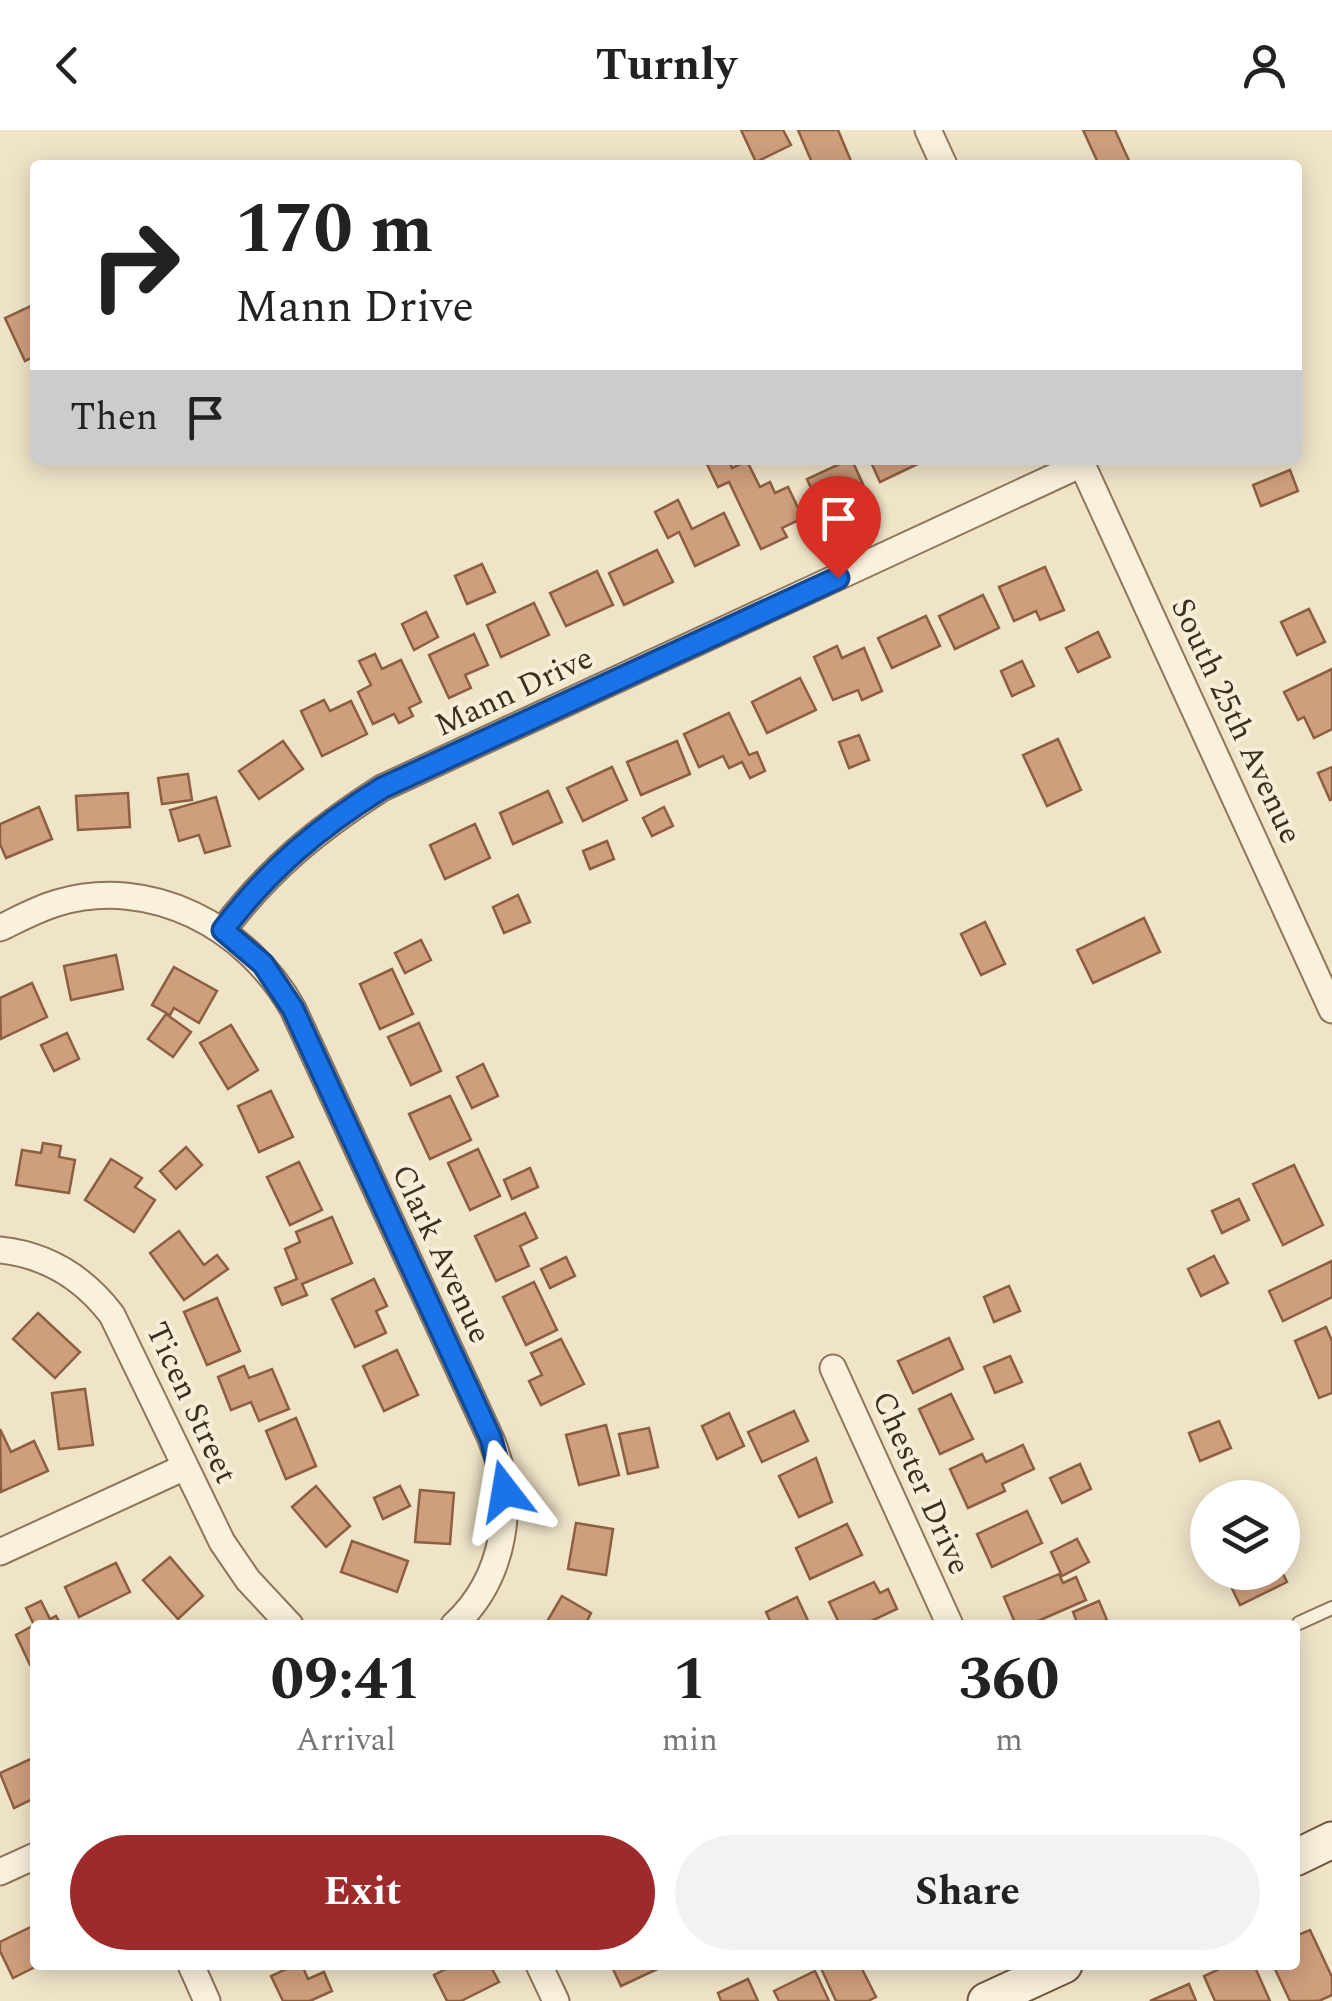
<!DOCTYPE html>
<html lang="en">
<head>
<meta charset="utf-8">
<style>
  :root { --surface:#fff; --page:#f2f2f2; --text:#222; --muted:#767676; --accent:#9e2a2b }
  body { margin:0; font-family:Spectral,serif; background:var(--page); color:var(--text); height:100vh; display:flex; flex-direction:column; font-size:38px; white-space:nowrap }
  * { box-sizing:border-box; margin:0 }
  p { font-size:32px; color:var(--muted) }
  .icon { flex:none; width:55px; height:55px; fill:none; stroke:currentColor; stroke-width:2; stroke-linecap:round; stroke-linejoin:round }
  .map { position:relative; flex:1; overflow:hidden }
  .details { position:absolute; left:30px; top:1490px; width:1270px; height:350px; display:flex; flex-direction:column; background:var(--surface); border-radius:10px; box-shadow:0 5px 25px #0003 }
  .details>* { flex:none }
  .guide { position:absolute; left:30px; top:30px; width:1272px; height:305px; border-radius:10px; box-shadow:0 5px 25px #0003; background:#fff; color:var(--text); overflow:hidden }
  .tools { position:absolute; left:1190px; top:1350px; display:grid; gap:20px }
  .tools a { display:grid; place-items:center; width:110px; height:110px; border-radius:50%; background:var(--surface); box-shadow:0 5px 25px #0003; font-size:50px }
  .pin { position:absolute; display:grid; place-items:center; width:85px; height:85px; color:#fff; margin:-102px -42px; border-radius:50% 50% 50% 0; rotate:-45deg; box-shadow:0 0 10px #0007 }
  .pin .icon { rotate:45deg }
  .me { position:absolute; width:110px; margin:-55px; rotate:346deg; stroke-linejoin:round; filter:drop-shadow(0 0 8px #0008) }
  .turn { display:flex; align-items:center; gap:35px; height:210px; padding:0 40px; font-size:45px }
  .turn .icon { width:130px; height:130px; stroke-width:2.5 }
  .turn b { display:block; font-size:70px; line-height:85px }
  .then { display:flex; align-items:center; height:95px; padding:0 40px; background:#0003; gap:20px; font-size:38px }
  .eta { display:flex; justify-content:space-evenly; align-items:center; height:170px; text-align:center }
  .eta b { font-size:60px; font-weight:700; line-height:70px }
  .button { display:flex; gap:20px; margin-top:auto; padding:20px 40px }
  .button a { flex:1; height:115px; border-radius:60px; background:var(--accent); color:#fff; font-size:40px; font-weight:700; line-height:115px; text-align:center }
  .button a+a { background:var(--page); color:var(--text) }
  header { display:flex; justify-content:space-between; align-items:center; height:130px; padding:0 40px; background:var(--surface); font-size:45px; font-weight:700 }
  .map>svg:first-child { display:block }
  .building { fill:#cf9f7d; stroke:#8d5f41; stroke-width:2.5 }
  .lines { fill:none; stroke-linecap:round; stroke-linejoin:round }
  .lane-casing { stroke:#8d765c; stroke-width:16 }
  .street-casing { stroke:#8d765c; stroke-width:29 }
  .secondary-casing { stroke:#6f573f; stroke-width:39 }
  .lane { stroke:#faf1dc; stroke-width:12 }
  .street { stroke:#faf1dc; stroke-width:25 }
  .secondary { stroke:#faf1dc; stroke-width:35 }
  .route-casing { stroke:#114b97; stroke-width:25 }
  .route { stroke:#1a73e8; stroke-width:18 }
  .labels { text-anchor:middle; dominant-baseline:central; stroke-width:8; stroke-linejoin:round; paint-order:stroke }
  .street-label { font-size:32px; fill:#3d2e20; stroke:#f7eed8 }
</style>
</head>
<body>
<header><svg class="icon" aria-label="back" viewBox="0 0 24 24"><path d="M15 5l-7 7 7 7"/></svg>Turnly<svg class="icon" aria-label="person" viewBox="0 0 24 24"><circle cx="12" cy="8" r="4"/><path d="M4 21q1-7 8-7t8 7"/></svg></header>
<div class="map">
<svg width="1332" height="1871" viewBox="0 0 1332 1871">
  <rect width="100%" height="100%" fill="#f0e4c8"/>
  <!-- building -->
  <g class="building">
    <polygon points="741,0 783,0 791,15 756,32"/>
    <polygon points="798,0 838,0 851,31 841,35 813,35"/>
    <polygon points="1083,0 1115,0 1131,35 1099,35"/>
    <polygon points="35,174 35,226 25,231 5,188"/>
    <polygon points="705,330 729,330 732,338 747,331 760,357 770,352 775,363 788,357 803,388 782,398 787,407 761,419 729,352 718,357"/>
    <polygon points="848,330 852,330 866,361 822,382 807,349"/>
    <polygon points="870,330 926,330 880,352"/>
    <polygon points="1290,340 1298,361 1261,376 1253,355"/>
    <polygon points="678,370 692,399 724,383 739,415 695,436 679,402 668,408 655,382"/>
    <polygon points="657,420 673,452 624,475 609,443"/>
    <polygon points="482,434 495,462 467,474 455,446"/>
    <polygon points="1045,437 1064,480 1040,490 1036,481 1014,491 999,457"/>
    <polygon points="597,441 613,475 566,496 550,463"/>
    <polygon points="983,465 999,498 955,519 939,486"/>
    <polygon points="534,473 549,505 501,527 487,495"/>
    <polygon points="1309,479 1325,512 1297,525 1281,492"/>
    <polygon points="426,482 438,507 414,520 402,494"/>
    <polygon points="926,486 940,516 892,538 878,508"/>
    <polygon points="1098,502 1110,527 1078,542 1066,518"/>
    <polygon points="474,504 488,535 465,545 471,558 449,568 429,525"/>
    <polygon points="837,516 842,528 864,518 882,561 862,570 858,560 833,570 814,527"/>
    <polygon points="375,524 382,539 401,530 421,572 409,578 413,586 399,593 394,584 373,594 358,562 371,555 359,531"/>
    <polygon points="1022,531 1034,556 1012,566 1001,541"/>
    <polygon points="1332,539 1332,599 1314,608 1304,587 1298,590 1284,562"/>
    <polygon points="800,548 816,580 767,603 752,572"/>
    <polygon points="324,570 330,581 351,571 367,604 322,626 301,581"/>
    <polygon points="729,583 749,625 757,622 765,641 750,648 742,632 729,638 723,626 699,637 684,604"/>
    <polygon points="859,605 869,630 849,638 839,612"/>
    <polygon points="1058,609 1081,660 1047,676 1023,625"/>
    <polygon points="283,611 303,639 259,669 239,641"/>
    <polygon points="677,611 690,644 641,665 627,632"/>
    <polygon points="612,637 627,670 583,691 567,658"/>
    <polygon points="1332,637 1332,669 1330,670 1318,643"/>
    <polygon points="188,644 192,670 162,674 158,648"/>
    <polygon points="548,661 562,692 513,714 500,683"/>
    <polygon points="128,663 130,697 78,700 76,666"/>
    <polygon points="216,667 230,716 205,723 199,705 179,711 170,680"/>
    <polygon points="39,677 52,709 6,728 0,714 0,694"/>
    <polygon points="664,677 673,696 652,706 643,688"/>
    <polygon points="475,694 490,728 445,749 430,715"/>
    <polygon points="607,711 614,729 590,739 583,721"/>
    <polygon points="518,765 530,792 504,803 493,777"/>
    <polygon points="1144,788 1160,822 1093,853 1077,820"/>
    <polygon points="985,792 1005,834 981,845 961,804"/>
    <polygon points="421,810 431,830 405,843 395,823"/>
    <polygon points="116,825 123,859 71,870 64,836"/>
    <polygon points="174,837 217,861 199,893 174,878 170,885 152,875"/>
    <polygon points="392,839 413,884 380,899 360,854"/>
    <polygon points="32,853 47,887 1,909 0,868"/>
    <polygon points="166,884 191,902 173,927 148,909"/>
    <polygon points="419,893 441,941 411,955 388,907"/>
    <polygon points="231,895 258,940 228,959 200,913"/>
    <polygon points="67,903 79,929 54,941 41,915"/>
    <polygon points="483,934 498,966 472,978 457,947"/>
    <polygon points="271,961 293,1007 259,1022 238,976"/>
    <polygon points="450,966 471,1010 430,1029 409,984"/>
    <polygon points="43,1013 61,1016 59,1027 75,1030 69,1063 16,1055 22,1020 41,1023"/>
    <polygon points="186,1017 202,1035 176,1059 160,1041"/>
    <polygon points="478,1019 500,1066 470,1080 448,1033"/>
    <polygon points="111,1029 142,1048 135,1057 155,1070 134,1102 85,1070"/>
    <polygon points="299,1032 322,1080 290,1095 267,1047"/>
    <polygon points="1294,1035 1323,1095 1283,1115 1253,1054"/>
    <polygon points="530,1038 538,1057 512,1069 504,1050"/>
    <polygon points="1239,1069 1249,1090 1222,1103 1212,1081"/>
    <polygon points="525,1083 537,1108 520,1116 529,1136 496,1151 475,1106"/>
    <polygon points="332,1087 352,1133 302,1154 307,1165 282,1175 275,1158 297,1149 285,1119 300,1112 296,1102"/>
    <polygon points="179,1101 204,1135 217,1125 228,1139 184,1170 150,1123"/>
    <polygon points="1214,1126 1228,1153 1201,1166 1188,1139"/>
    <polygon points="566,1127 575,1146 550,1158 541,1139"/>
    <polygon points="1332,1131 1332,1167 1283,1191 1269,1161"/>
    <polygon points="374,1149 387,1176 376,1181 386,1203 355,1217 332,1169"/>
    <polygon points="534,1152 557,1200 526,1215 503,1167"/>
    <polygon points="1009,1156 1020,1181 994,1192 984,1167"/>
    <polygon points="217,1168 240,1221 207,1235 184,1182"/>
    <polygon points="38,1183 80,1222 55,1248 13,1209"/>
    <polygon points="1326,1197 1332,1211 1332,1263 1319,1268 1295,1211"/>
    <polygon points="949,1208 963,1239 913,1263 898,1231"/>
    <polygon points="561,1209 584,1254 541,1275 529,1251 542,1245 531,1223"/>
    <polygon points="397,1220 418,1265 384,1281 363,1236"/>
    <polygon points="1010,1226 1022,1252 995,1263 984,1237"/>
    <polygon points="244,1236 249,1248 272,1239 289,1279 259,1291 251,1272 231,1280 218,1247"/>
    <polygon points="85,1259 93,1315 59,1319 52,1263"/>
    <polygon points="951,1264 973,1309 940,1324 919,1279"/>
    <polygon points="794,1281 808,1311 762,1332 748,1302"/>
    <polygon points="729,1283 744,1316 717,1329 702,1296"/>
    <polygon points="296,1288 316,1336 286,1349 266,1301"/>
    <polygon points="1219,1291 1231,1318 1200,1331 1189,1303"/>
    <polygon points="606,1295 619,1345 579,1355 566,1305"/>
    <polygon points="649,1298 658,1337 628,1344 619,1304"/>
    <polygon points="0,1299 11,1322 34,1311 48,1341 1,1362"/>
    <polygon points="1023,1315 1034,1339 1002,1354 1005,1361 968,1378 950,1339 982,1324 986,1332"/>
    <polygon points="816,1328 832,1372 799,1387 779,1346"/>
    <polygon points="1080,1334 1091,1359 1062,1373 1050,1348"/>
    <polygon points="316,1356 350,1396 326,1417 292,1377"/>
    <polygon points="400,1356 410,1376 383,1389 374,1368"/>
    <polygon points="420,1360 454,1363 450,1414 415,1412"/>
    <polygon points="1027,1381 1042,1413 992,1437 977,1404"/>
    <polygon points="576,1393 613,1399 606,1445 568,1439"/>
    <polygon points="847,1394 862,1425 810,1449 796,1418"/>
    <polygon points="1077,1409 1089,1432 1062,1446 1051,1422"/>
    <polygon points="352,1411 408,1431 397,1462 341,1442"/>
    <polygon points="170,1427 203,1466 178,1489 143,1450"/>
    <polygon points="116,1433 130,1462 79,1487 65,1457"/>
    <polygon points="1224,1442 1282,1442 1287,1452 1240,1475"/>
    <polygon points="1059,1444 1063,1453 1076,1447 1086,1470 1029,1495 1016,1495 1004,1467"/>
    <polygon points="874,1452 880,1463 888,1459 897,1479 863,1495 840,1495 829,1472"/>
    <polygon points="562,1466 591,1483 585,1495 545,1495"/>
    <polygon points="797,1467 810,1495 772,1495 766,1482"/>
    <polygon points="41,1471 50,1489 56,1486 61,1495 35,1495 35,1533 30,1535 16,1505 34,1495 26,1478"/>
    <polygon points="1099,1471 1107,1490 1096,1495 1078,1495 1073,1482"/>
    <polygon points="35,1627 35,1668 14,1678 0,1643"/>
    <polygon points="35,1795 35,1835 39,1835 13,1848 0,1821 0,1812"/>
    <polygon points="1310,1800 1332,1847 1332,1865 1319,1871 1290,1871 1273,1835 1295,1835 1295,1806"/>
    <polygon points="295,1835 302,1835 308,1849 324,1842 332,1861 310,1871 283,1871 271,1846"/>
    <polygon points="454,1835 490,1835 499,1852 461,1871 447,1871 434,1845"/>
    <polygon points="611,1835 666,1835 621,1856"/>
    <polygon points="860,1835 876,1867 868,1871 836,1871 820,1836"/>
    <polygon points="1228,1835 1254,1835 1270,1871 1215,1871 1204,1846"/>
    <polygon points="815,1841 829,1871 779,1871 774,1861"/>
    <polygon points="748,1849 758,1871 721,1871 718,1863"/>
    <polygon points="1189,1854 1196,1871 1150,1871"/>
  </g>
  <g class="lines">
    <defs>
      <polyline id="lane" points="1299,1493 1332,1478"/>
      <g id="street">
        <polyline points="928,0 944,35"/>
        <polyline points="1080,330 1332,880"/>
        <path d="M0 798C19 789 37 779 57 773 151 745 247 797 293 879L491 1309C517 1372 505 1448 454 1495"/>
        <path d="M223 800C270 738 317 700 382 658L1082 334"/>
        <path d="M0 1120C47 1125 84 1148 112 1185L222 1412 248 1450 290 1495"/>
        <polyline points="833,1238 950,1495"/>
        <polyline points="0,1422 185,1337"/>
        <polyline points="0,1742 35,1726"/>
        <polyline points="191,1835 207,1871"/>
        <polyline points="539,1835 556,1871"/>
      </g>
      <g id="secondary">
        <polyline points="1295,1728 1332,1710"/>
        <polyline points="986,1871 1064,1835"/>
      </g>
    </defs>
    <!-- lane casing -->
    <use href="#lane" class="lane-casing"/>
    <!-- street casing -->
    <use href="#street" class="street-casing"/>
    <!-- secondary casing -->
    <use href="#secondary" class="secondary-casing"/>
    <!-- lane -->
    <use href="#lane" class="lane"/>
    <!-- street -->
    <use href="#street" class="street"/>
    <!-- secondary -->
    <use href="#secondary" class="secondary"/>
  </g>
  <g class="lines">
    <defs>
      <path id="route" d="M505 1361 491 1309 293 879 263 834 223 800C269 739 318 698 382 658L838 448"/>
    </defs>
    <!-- route casing -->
    <use href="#route" class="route-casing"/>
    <!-- route -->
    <use href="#route" class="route"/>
  </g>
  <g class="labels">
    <!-- street labels -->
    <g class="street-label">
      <text transform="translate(514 562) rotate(-25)">Mann Drive</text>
      <text transform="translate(1236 591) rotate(65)">South 25th Avenue</text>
      <text transform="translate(441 1124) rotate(65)">Clark Avenue</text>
      <text transform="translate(191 1273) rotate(65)">Ticen Street</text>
      <text transform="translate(921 1353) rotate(66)">Chester Drive</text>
    </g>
  </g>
</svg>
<div class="tools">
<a><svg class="icon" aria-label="layers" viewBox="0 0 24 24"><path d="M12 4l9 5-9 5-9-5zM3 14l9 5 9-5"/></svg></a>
</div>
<div class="pin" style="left:838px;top:448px;background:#d93025"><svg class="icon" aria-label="arrive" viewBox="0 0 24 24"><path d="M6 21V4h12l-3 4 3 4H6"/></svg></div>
<svg class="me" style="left:505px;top:1361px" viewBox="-20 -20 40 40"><path d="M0-17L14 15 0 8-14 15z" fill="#1a73e8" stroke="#fff" stroke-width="4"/></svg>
<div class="guide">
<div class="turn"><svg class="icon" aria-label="right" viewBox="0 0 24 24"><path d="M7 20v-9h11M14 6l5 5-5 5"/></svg><div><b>170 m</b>Mann Drive</div></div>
<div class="then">Then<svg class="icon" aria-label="arrive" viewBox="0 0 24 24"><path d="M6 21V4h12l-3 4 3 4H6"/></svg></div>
</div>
<section class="details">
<div class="eta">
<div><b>09:41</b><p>Arrival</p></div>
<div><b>1</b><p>min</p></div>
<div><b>360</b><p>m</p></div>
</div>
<div class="button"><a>Exit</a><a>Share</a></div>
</section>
</div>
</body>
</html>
